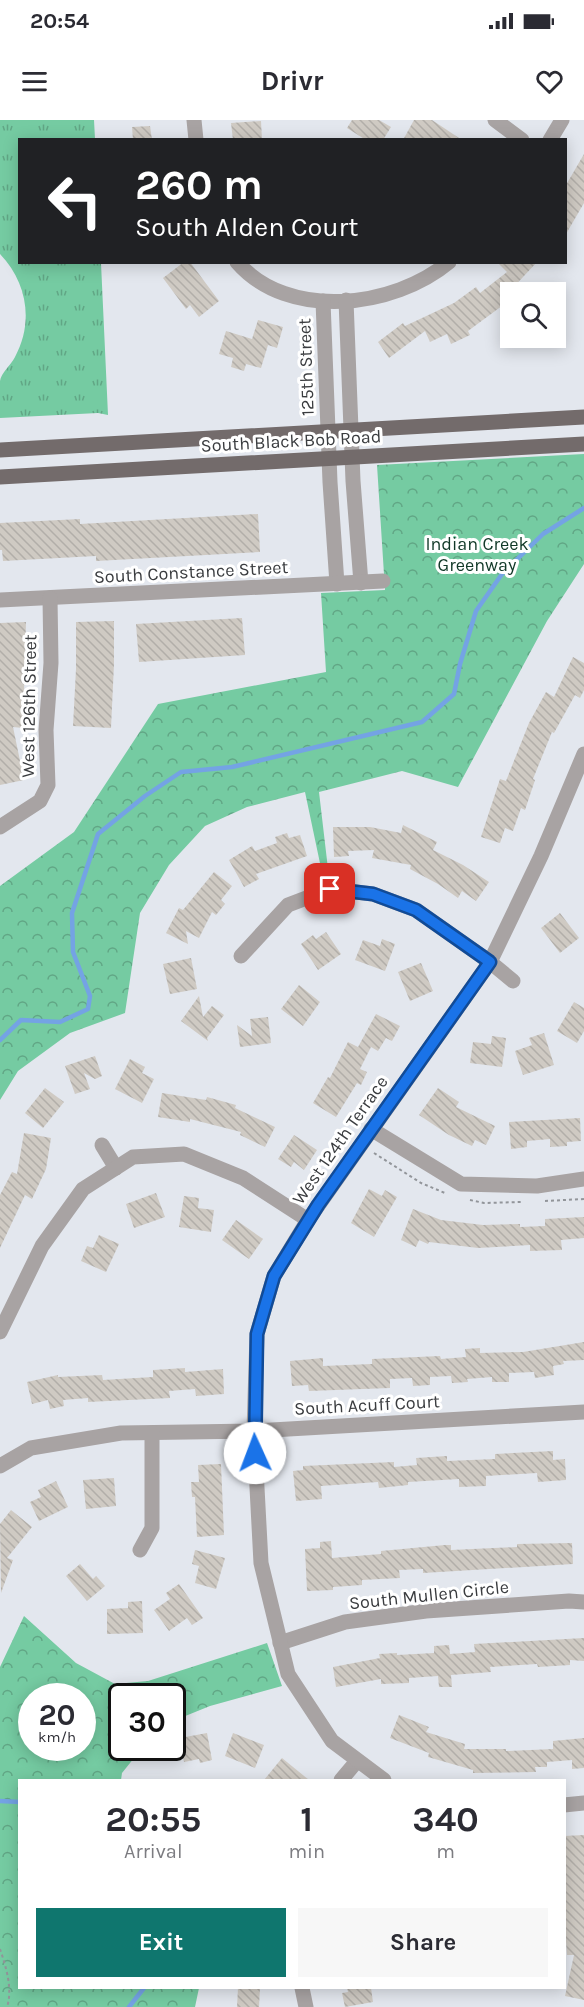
<!DOCTYPE html>
<html lang="en">
<head>
<meta charset="utf-8">
<style>
  :root { --surface:#fff; --page:#f7f7f7; --text:#2b2b33; --muted:#7c7c81; --accent:#0f766e }
  body { margin:0; font-family:Karla,sans-serif; background:var(--page); color:var(--text); height:100vh; display:flex; flex-direction:column; font-size:22px; white-space:nowrap }
  * { box-sizing:border-box; margin:0 }
  p { font-size:20px; color:var(--muted) }
  .icon { flex:none; width:33px; height:33px; fill:none; stroke:currentColor; stroke-width:2; stroke-linecap:round; stroke-linejoin:round }
  .map { position:relative; flex:1; overflow:hidden }
  .drawer { position:absolute; left:18px; top:1659px; width:548px; height:210px; display:flex; flex-direction:column; background:var(--surface); border-radius:0px; box-shadow:0 3px 15px #0003 }
  .drawer>* { flex:none }
  .guide { position:absolute; left:18px; top:18px; width:549px; height:126px; border-radius:0px; box-shadow:0 3px 15px #0003; background:#202124; color:#fff; overflow:hidden }
  .controls { position:absolute; left:500px; top:162px; display:grid; gap:12px }
  .controls a { display:grid; place-items:center; width:66px; height:66px; border-radius:0px; background:var(--surface); box-shadow:0 3px 15px #0003; font-size:30px }
  .speed { position:absolute; left:18px; top:1563px; display:flex; gap:12px; font-size:30px; font-weight:700; text-align:center }
  .speed>* { display:grid; place-content:center; width:78px; height:78px; border-radius:50%; background:var(--surface); box-shadow:0 3px 15px #0003; line-height:1 }
  .speed small { font-size:15px; font-weight:400 }
  .speed .limit { border:3px solid #111; border-radius:9px; background:#fff; color:#111 }
  .pin { position:absolute; display:grid; place-items:center; width:51px; height:51px; color:#fff; margin:-26px; border-radius:12px; box-shadow:0 3px 9px #0006 }
  .me { position:absolute; width:66px; margin:-33px; rotate:358deg; stroke-linejoin:round; filter:drop-shadow(0 0 4px #0008) }
  .turn { display:flex; align-items:center; gap:21px; height:126px; padding:0 18px; font-size:27px }
  .turn .icon { width:78px; height:78px; stroke-width:2.5 }
  .turn b { display:block; font-size:42px; line-height:51px }
  .eta { display:flex; justify-content:space-evenly; align-items:center; height:102px; text-align:center }
  .eta b { font-size:36px; font-weight:700; line-height:42px }
  .action { display:flex; gap:12px; margin-top:auto; padding:12px 18px }
  .action a { flex:1; height:69px; border-radius:0px; background:var(--accent); color:#fff; font-size:24px; font-weight:700; line-height:69px; text-align:center }
  .action a+a { background:var(--page); color:var(--text) }
  .status { display:flex; justify-content:space-between; align-items:center; height:42px; padding:0 30px; background:var(--surface); direction:ltr }
  .status svg { height:16px; fill:currentColor }
  header { display:flex; justify-content:space-between; align-items:center; height:78px; padding:0 18px; background:var(--surface); font-size:27px; font-weight:700 }
  .map>svg:first-child { display:block }
  .grass { fill:url(#grass-tufts) }
  .forest { fill:url(#forest-crowns); fill-rule:evenodd }
  .lines { fill:none; stroke-linecap:round; stroke-linejoin:round }
  .stream { stroke:#74a3e4; stroke-width:4.5 }
  .building { fill:url(#building-back-hatch) }
  .path { stroke:#92959a; stroke-width:2; stroke-dasharray:3 3; stroke-linecap:butt }
  .minor { stroke:#a8a3a3; stroke-width:15 }
  .major { stroke:#736b6b; stroke-width:15 }
  .route-casing { stroke:#114b97; stroke-width:15 }
  .route { stroke:#1a73e8; stroke-width:10 }
  .labels { text-anchor:middle; dominant-baseline:central; stroke-width:6; stroke-linejoin:round; paint-order:stroke }
  .street-label { font-size:18px; fill:#3a3c3f; stroke:#fff }
  .park-label { font-size:18px; fill:#103827; stroke:#fff }
</style>
</head>
<body>
<div class="status"><b>20:54</b><svg viewBox="0 0 49 12"><path d="M0 12V9h3v3zM5 12V6h3v6zM10 12V3h3v9zM15 12V0h3v12zM26 1h20v11H26zM47 4h2v5h-2z"/></svg></div>
<header><svg class="icon" aria-label="menu" viewBox="0 0 24 24"><path d="M4 6h16M4 12h16M4 18h16"/></svg>Drivr<svg class="icon" aria-label="heart" viewBox="0 0 24 24"><path d="M12 20l-8-8c-3-5 5-10 8-4 3-6 11-1 8 4z"/></svg></header>
<div class="map">
<svg width="584" height="1887" viewBox="0 0 584 1887">
  <defs>
    <pattern id="grass-tufts" width="24" height="20" patternUnits="userSpaceOnUse" patternTransform="scale(1.5)"><rect width="24" height="20" fill="#75cba2"/><path d="M3 7l-1-3M5 7V3M7 7l1-3M15 17l-1-3M17 17v-4M19 17l1-3" fill="none" stroke="#61a685"/></pattern>
    <pattern id="forest-crowns" width="20" height="18" patternUnits="userSpaceOnUse" patternTransform="scale(1.5)"><rect width="20" height="18" fill="#75cba2"/><path d="M2 6a3 3 0 1 1 6 0M12 15a3 3 0 1 1 6 0" fill="none" stroke="#61a685"/></pattern>
    <pattern id="building-back-hatch" width="6" height="6" patternUnits="userSpaceOnUse" patternTransform="scale(1.5)"><rect width="6" height="6" fill="#cfcac3"/><path d="M-1 5l2 2M0 0l6 6M5-1l2 2" fill="none" stroke="#b2aea9"/></pattern>
  </defs>
  <rect width="100%" height="100%" fill="#e3e7ee"/>
  <!-- grass -->
  <path class="grass" d="M0 0H94L95 19 20 20V142L101 143 108 295 98 293 0 298C0 287 0 272 0 261 1 253 11 245 15 237 34 202 27 162 0 134Z"/>
  <!-- forest -->
  <g class="forest">
    <polygon points="584,334 584,444 547,501 458,667 402,651 319,672 330,766 325,767 305,672 247,687 205,706 169,745 140,793 125,893 70,913 18,951 0,980 0,766 74,712 158,584 326,552 321,473 385,470 377,345"/>
    <path d="M24 1496 76 1543 115 1564 148 1561 267 1523 282 1566 210 1586 173 1601 172 1576H122V1628H142L122 1653 121 1660H20V1868H199L195 1887H0V1547ZM82 1576V1628H32V1576Z"/>
  </g>
  <g class="lines">
    <!-- stream -->
    <g class="stream">
      <polyline points="0,920 21,900 60,902 88,889 90,876 73,832 72,793 98,714 145,676 181,652 232,647 422,602 454,574 460,544 476,491 502,454 543,414 584,388"/>
      <polyline points="0,1681 20,1682"/>
      <polyline points="129,1887 144,1868"/>
    </g>
  </g>
  <!-- building -->
  <g class="building">
    <polygon points="352,0 379,0 391,7 383,20 366,20 347,8"/>
    <polygon points="414,0 432,0 462,20 403,20"/>
    <polygon points="261,1 262,20 233,20 231,3"/>
    <polygon points="150,6 152,20 133,20 132,7"/>
    <polygon points="584,34 584,83 566,114 566,65"/>
    <polygon points="184,142 190,142 219,181 199,197 190,185 186,189 163,158"/>
    <polygon points="497,142 537,142 510,171 510,180 468,211 470,215 451,224 447,214 430,222 425,211 389,238 378,222 403,203 405,206 454,183 476,167 480,173 507,152"/>
    <polygon points="258,200 283,207 277,228 268,225 261,248 246,244 244,251 231,247 233,238 219,234 226,211 252,219"/>
    <polygon points="258,394 260,432 96,441 96,436 3,441 2,430 0,430 0,403 80,399 80,404"/>
    <polygon points="242,498 245,535 139,542 136,504"/>
    <polygon points="114,501 114,544 111,608 73,606 76,549 76,502"/>
    <polygon points="26,502 23,608 13,607 24,660 0,665 0,503"/>
    <polygon points="573,537 584,543 584,570 580,578 575,575 554,613 552,612 533,659 535,660 525,690 521,688 513,711 505,708 500,723 481,717 500,659 506,661 529,603 546,572 554,577"/>
    <polygon points="403,705 437,722 433,730 463,745 489,762 476,781 462,771 458,778 438,764 410,749 411,745 372,738 374,730 348,731 349,736 334,737 333,707 370,707 401,713"/>
    <polygon points="287,713 289,718 300,715 307,736 256,754 259,759 244,767 229,740 252,726 255,731 277,723 275,717"/>
    <polygon points="214,752 232,766 221,780 225,784 216,795 212,792 199,818 186,811 188,824 166,813 179,788 183,790"/>
    <polygon points="560,793 579,818 560,833 541,808"/>
    <polygon points="326,812 341,834 318,850 301,824 313,815 316,819"/>
    <polygon points="382,819 395,824 385,851 355,840 363,820 380,826"/>
    <polygon points="191,838 197,869 170,874 163,844"/>
    <polygon points="421,843 433,871 410,881 398,852"/>
    <polygon points="299,865 320,882 303,906 281,889"/>
    <polygon points="199,876 203,897 212,886 224,895 207,918 208,921 181,901"/>
    <polygon points="574,882 584,888 584,911 577,923 557,911"/>
    <polygon points="376,894 400,906 392,921 386,918 378,931 371,927 360,949 367,952 361,965 357,963 336,997 313,983 328,957 330,958 348,922 358,927"/>
    <polygon points="268,897 271,923 240,927 237,905 252,916 250,899"/>
    <polygon points="544,913 554,945 523,955 515,931 532,925 529,918"/>
    <polygon points="492,916 506,918 502,947 470,943 473,922 491,924"/>
    <polygon points="95,936 102,956 95,959 84,953 90,969 75,974 65,946"/>
    <polygon points="130,939 145,947 142,953 154,959 142,983 115,969"/>
    <polygon points="45,968 64,982 43,1008 25,993"/>
    <polygon points="438,968 459,982 456,987 495,1006 486,1025 475,1020 472,1026 449,1015 419,995"/>
    <polygon points="162,973 206,980 207,977 236,985 235,988 275,1007 265,1027 240,1015 241,1012 190,999 190,1002 158,997"/>
    <polygon points="580,998 581,1021 567,1022 567,1026 550,1027 550,1019 527,1021 527,1027 511,1029 509,1002"/>
    <polygon points="24,1013 51,1018 46,1049 32,1079 25,1075 0,1128 0,1075 12,1052 17,1054"/>
    <polygon points="294,1015 317,1030 304,1050 294,1042 291,1047 278,1039"/>
    <polygon points="369,1069 382,1076 385,1070 397,1077 374,1117 351,1103"/>
    <polygon points="156,1073 165,1097 134,1108 126,1084"/>
    <polygon points="184,1076 199,1078 198,1088 214,1090 211,1112 179,1107"/>
    <polygon points="413,1089 441,1100 483,1105 520,1104 520,1107 545,1106 545,1099 584,1097 584,1118 561,1120 562,1130 530,1131 530,1125 478,1128 429,1122 428,1124 419,1120 416,1127 401,1120"/>
    <polygon points="236,1100 263,1119 249,1139 222,1120"/>
    <polygon points="99,1115 119,1124 106,1152 81,1141 87,1126 93,1128"/>
    <polygon points="584,1222 584,1240 563,1241 564,1244 553,1246 554,1255 535,1258 534,1252 509,1253 509,1262 492,1262 492,1257 467,1259 468,1262 452,1263 451,1256 430,1257 430,1265 413,1266 412,1258 390,1259 390,1268 309,1271 308,1265 292,1266 290,1241 323,1238 323,1246 372,1244 372,1239 440,1236 441,1239 466,1237 465,1229 480,1228 480,1233 523,1232"/>
    <polygon points="185,1248 185,1252 223,1249 224,1274 196,1276 195,1269 169,1271 170,1278 88,1282 88,1278 63,1280 64,1286 50,1289 48,1280 32,1284 27,1262 58,1255 58,1257 102,1255 103,1260 153,1257 153,1250"/>
    <polygon points="553,1331 553,1340 565,1339 566,1360 538,1362 537,1353 486,1356 486,1366 459,1367 459,1359 408,1362 408,1365 379,1368 378,1362 321,1366 322,1379 296,1381 293,1351 303,1350 303,1346 394,1342 394,1347 417,1345 416,1338 447,1336 447,1341 495,1339 495,1334"/>
    <polygon points="221,1344 224,1415 197,1417 195,1377 192,1377 191,1362 199,1362 198,1345"/>
    <polygon points="114,1358 116,1386 86,1389 83,1360"/>
    <polygon points="56,1361 68,1387 39,1401 30,1382 41,1377 38,1370"/>
    <polygon points="11,1390 32,1407 7,1438 13,1440 1,1473 0,1404"/>
    <polygon points="331,1421 332,1438 381,1434 381,1431 445,1425 451,1425 451,1430 517,1427 517,1424 572,1423 573,1444 423,1453 423,1449 399,1450 400,1458 362,1460 362,1465 333,1467 333,1470 307,1471 305,1429 320,1428 320,1422"/>
    <polygon points="195,1430 225,1438 216,1469 195,1463 199,1446 192,1444"/>
    <polygon points="80,1444 93,1459 96,1456 105,1466 87,1481 66,1456"/>
    <polygon points="179,1464 203,1498 192,1505 187,1498 169,1511 154,1490 170,1479 166,1473"/>
    <polygon points="142,1481 143,1513 107,1514 107,1489 128,1488 128,1482"/>
    <polygon points="584,1518 584,1541 570,1540 570,1545 538,1547 537,1544 490,1547 491,1552 451,1555 452,1567 439,1567 438,1556 409,1558 409,1563 381,1564 381,1559 336,1567 333,1547 380,1538 379,1534 397,1533 397,1535 434,1533 434,1526 449,1525 450,1534 475,1532 474,1524"/>
    <polygon points="399,1595 429,1607 426,1612 465,1624 464,1629 506,1629 506,1631 553,1629 553,1621 584,1618 584,1648 572,1649 572,1640 547,1642 547,1647 535,1647 536,1652 473,1653 473,1650 428,1637 429,1633 390,1618"/>
    <polygon points="207,1613 212,1640 200,1643 199,1639 184,1642 180,1618"/>
    <polygon points="233,1613 264,1625 255,1648 225,1636"/>
    <polygon points="282,1638 309,1660 264,1660"/>
    <polygon points="584,1715 584,1880 565,1876 574,1835 567,1835 564,1794 564,1716"/>
    <polygon points="238,1868 260,1868 259,1887 237,1887"/>
    <polygon points="347,1868 371,1868 373,1882 345,1887 342,1873 348,1872"/>
  </g>
  <g class="lines">
    <!-- path -->
    <g class="path">
      <polyline points="374,1033 421,1063 445,1073"/>
      <polyline points="470,1080 484,1083 521,1082"/>
      <polyline points="545,1081 584,1079"/>
      <path d="M0 1829C6 1847 13 1869 7 1887"/>
    </g>
    <!-- minor -->
    <g class="minor">
      <polyline points="194,0 196,20"/>
      <polyline points="495,0 522,20"/>
      <polyline points="550,20 562,0"/>
      <path d="M237 142C288 201 394 188 449 142"/>
      <polyline points="346,180 353,361 361,463"/>
      <polyline points="323,181 330,362 337,464"/>
      <polyline points="0,480 383,461"/>
      <polyline points="0,707 40,681 48,665 46,610 51,543 50,478"/>
      <polyline points="241,836 288,785 330,769 373,774 416,790 490,842 513,861"/>
      <polyline points="371,1009 461,1064 537,1066 584,1059"/>
      <polyline points="102,1025 116,1048"/>
      <polyline points="0,1212 42,1126 83,1069 133,1037 184,1034 243,1058 308,1100"/>
      <polyline points="0,1346 31,1328 121,1313 254,1311 584,1292"/>
      <polyline points="140,1430 152,1408 152,1313"/>
      <polyline points="280,1523 345,1502 426,1491 569,1481 584,1482"/>
      <polyline points="341,1660 357,1641"/>
      <polyline points="384,1660 332,1621 288,1554 261,1443 254,1311 257,1214 274,1156 308,1100 490,842 541,736 584,634"/>
      <polyline points="564,1685 584,1683"/>
      <polyline points="302,1868 306,1887"/>
    </g>
    <!-- major -->
    <g class="major">
      <polyline points="0,330 584,297"/>
      <polyline points="0,357 584,324"/>
    </g>
  </g>
  <g class="lines">
    <defs>
      <polyline id="route" points="255,1333 257,1214 274,1156 318,1085 490,842 416,790 373,774 330,769"/>
    </defs>
    <!-- route casing -->
    <use href="#route" class="route-casing"/>
    <!-- route -->
    <use href="#route" class="route"/>
  </g>
  <g class="labels">
    <!-- street labels -->
    <g class="street-label">
      <text transform="translate(306 247) rotate(-92)">125th Street</text>
      <text transform="translate(291 321) rotate(-3)">South Black Bob Road</text>
      <text transform="translate(191 452) rotate(-3)">South Constance Street</text>
      <text transform="translate(29 586) rotate(-89)">West 126th Street</text>
      <text transform="translate(340 1020) rotate(-55)">West 124th Terrace</text>
      <text transform="translate(367 1285) rotate(-3)">South Acuff Court</text>
      <text transform="translate(429 1475) rotate(-6)">South Mullen Circle</text>
    </g>
    <!-- park labels -->
    <g class="park-label">
      <text x="477" y="424">Indian Creek<tspan x="477" dy="21">Greenway</tspan></text>
    </g>
  </g>
</svg>
<div class="controls">
<a><svg class="icon" aria-label="search" viewBox="0 0 24 24"><circle cx="10" cy="10" r="6"/><path d="M15 15l6 6"/></svg></a>
</div>
<div class="speed"><div>20<small>km/h</small></div><div class="limit">30</div></div>
<div class="pin" style="left:330px;top:769px;background:#d93025"><svg class="icon" aria-label="arrive" viewBox="0 0 24 24"><path d="M6 21V4h12l-3 4 3 4H6"/></svg></div>
<svg class="me" style="left:255px;top:1333px" viewBox="-20 -20 40 40"><circle r="19" fill="#fff"/><path d="M0-13L10 11 0 6-10 11z" fill="#1a73e8"/></svg>
<div class="guide">
<div class="turn"><svg class="icon" aria-label="left" viewBox="0 0 24 24"><path d="M17 20v-9H6M10 6l-5 5 5 5"/></svg><div><b>260 m</b>South Alden Court</div></div>
</div>
<section class="drawer">
<div class="eta">
<div><b>20:55</b><p>Arrival</p></div>
<div><b>1</b><p>min</p></div>
<div><b>340</b><p>m</p></div>
</div>
<div class="action"><a>Exit</a><a>Share</a></div>
</section>
</div>
</body>
</html>
